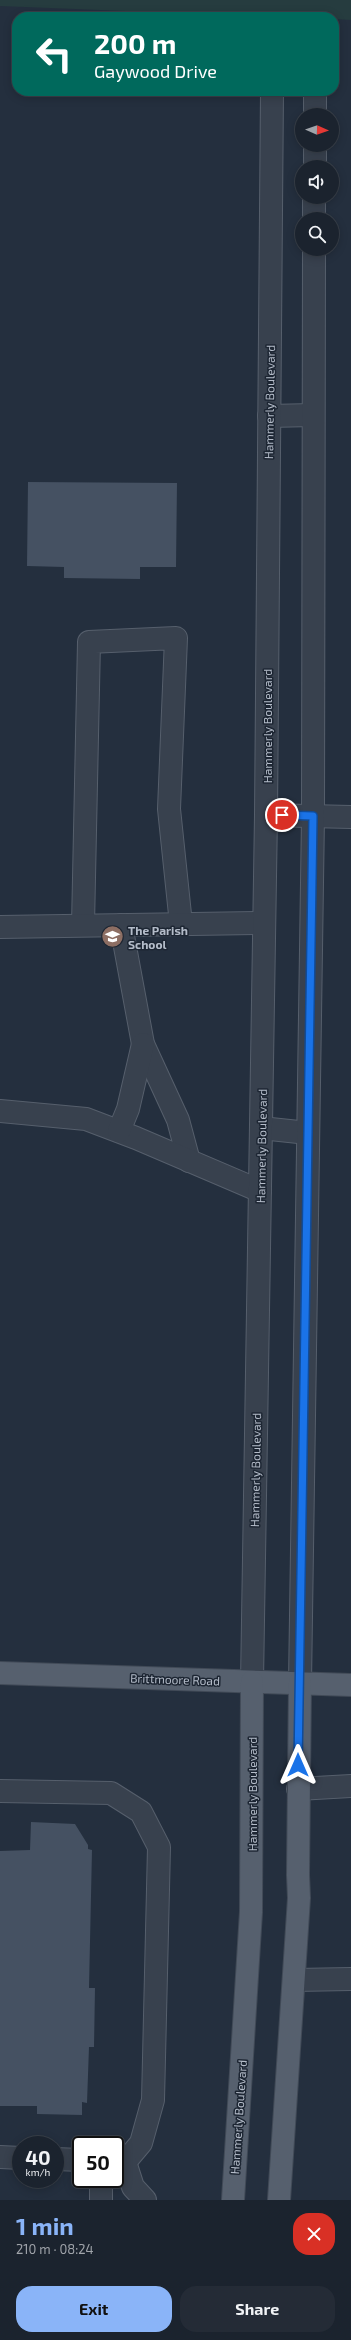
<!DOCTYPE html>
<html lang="en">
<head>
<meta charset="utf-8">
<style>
  :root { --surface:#1b232e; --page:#242b36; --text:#f1f3f6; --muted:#a0a4aa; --line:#39404a; --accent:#8ab4f8 }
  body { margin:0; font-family:"Exo 2",sans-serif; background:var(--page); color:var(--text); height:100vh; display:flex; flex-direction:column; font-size:15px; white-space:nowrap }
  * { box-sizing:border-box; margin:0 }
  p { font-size:13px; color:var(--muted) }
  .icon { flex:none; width:22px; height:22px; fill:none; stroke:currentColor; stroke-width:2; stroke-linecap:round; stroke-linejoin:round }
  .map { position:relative; height:2200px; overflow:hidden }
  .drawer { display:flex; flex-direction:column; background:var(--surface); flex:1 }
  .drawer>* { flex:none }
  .top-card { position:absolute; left:12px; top:12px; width:327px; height:84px; border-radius:16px; box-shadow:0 2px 10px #0003,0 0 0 1px var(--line); background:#00695c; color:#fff; overflow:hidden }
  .needle { width:26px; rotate:92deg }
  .buttons { position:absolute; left:295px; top:108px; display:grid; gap:8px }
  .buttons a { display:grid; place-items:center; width:44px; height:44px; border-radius:50%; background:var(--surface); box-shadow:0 2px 10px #0003,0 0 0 1px var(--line); font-size:20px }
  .speed { position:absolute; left:12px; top:2136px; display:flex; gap:8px; font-size:20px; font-weight:700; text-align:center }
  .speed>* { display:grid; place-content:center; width:52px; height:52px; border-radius:50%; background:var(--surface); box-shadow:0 2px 10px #0003,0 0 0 1px var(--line); line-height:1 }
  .speed small { font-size:10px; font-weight:400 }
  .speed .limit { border:2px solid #111; border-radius:6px; background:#fff; color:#111 }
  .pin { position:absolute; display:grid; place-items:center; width:34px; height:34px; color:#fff; margin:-17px; border:2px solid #fff; border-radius:50%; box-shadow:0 1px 4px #0007 }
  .me { position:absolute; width:44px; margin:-22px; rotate:0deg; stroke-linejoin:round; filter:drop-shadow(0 0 3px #0008) }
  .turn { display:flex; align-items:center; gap:14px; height:84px; padding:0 16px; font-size:18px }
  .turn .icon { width:52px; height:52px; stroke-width:2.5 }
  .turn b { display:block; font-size:28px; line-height:34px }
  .round { display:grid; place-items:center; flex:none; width:42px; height:42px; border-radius:16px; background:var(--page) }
  .overview { display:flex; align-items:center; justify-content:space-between; height:68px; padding:0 16px }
  h1 { font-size:24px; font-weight:700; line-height:30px; color:var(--accent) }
  .primary-button { display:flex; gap:8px; margin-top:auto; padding:8px 16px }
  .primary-button a { flex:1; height:46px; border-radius:16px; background:var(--accent); color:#111; font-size:16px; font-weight:700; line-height:46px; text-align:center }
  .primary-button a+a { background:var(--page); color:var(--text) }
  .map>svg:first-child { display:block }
  .green { fill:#263c3f }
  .building { fill:#455162 }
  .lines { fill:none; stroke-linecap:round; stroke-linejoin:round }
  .minor-casing { stroke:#565f6c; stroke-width:24 }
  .major-casing { stroke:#414a57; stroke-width:24 }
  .minor { stroke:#38414e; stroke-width:22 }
  .major { stroke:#56606e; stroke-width:22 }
  .route-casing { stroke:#114b97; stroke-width:10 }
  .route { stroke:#1a73e8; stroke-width:7 }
  .labels { text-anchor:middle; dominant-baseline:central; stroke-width:3; stroke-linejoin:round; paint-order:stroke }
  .street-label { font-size:12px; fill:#b4bcc9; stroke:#1d2633 }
  .poi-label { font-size:12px; font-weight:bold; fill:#b4bcc9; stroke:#1d2633; text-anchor:start }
</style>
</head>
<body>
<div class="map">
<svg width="351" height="2200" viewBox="0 0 351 2200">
  <rect width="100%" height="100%" fill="#242f3e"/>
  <!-- green -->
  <polygon class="green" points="0,0 351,0 351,20 334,19 334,17 278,17 0,6"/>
  <!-- building -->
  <g class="building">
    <polygon points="28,482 177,483 176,567 140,567 140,579 64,578 64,567 27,566"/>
    <polygon points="31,1822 75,1824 88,1845 88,1849 92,1850 89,1988 95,1988 94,2047 89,2047 87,2103 82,2102 82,2115 37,2114 37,2106 0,2106 0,1851 30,1850"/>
  </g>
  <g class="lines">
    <defs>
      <g id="minor">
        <polyline points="315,115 315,91"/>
        <polyline points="315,167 315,145"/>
        <polyline points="314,219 314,197"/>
        <polyline points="269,416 313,415"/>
        <polyline points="266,815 351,817"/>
        <polyline points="83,925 89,642 176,638 169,809 181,924"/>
        <polyline points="121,925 143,1044 178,1120 189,1161"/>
        <polyline points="0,927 264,923"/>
        <polyline points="0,1111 86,1119 136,1138 260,1191"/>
        <polyline points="261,1128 308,1133"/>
        <polyline points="119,1131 128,1109 143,1044"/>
        <polyline points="252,1682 266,815 272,91"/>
        <polyline points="300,1683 313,816 314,249"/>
        <polyline points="298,1789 351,1786"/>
        <polyline points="0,1791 111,1793 141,1812 159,1847 153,2100 141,2143 125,2162 115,2161"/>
        <polyline points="295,1980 351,1979"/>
        <polyline points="0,2157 21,2158"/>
        <polyline points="55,2159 81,2160"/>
        <polyline points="125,2162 133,2187 145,2200"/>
        <polyline points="101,2179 101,2200"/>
      </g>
      <g id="major">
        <polyline points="0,1673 351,1685"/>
        <polyline points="233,2200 251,1912 252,1682"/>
        <polyline points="279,2200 299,1898 298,1875 300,1683"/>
      </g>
    </defs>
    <!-- minor casing -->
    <use href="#minor" class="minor-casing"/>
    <!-- major casing -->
    <use href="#major" class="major-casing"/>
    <!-- minor -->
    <use href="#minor" class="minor"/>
    <!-- major -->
    <use href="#major" class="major"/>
  </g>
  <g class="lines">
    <defs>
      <polyline id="route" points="282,815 313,816 298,1765"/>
    </defs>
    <!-- route casing -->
    <use href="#route" class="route-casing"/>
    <!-- route -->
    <use href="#route" class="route"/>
  </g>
  <!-- icons -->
  <defs>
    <symbol id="school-disc" viewBox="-11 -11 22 22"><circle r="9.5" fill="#8d6e63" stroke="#1d2633"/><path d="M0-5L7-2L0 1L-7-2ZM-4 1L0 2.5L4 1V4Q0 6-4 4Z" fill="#fff"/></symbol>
  </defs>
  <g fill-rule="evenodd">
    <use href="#school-disc" x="100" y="924" width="25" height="25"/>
  </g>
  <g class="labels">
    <!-- street labels -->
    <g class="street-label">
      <text transform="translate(269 402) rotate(-89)">Hammerly Boulevard</text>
      <text transform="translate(267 726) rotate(-90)">Hammerly Boulevard</text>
      <text transform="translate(261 1146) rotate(-89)">Hammerly Boulevard</text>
      <text transform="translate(255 1470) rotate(-89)">Hammerly Boulevard</text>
      <text transform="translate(175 1679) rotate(2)">Brittmoore Road</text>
      <text transform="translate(252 1794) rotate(-90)">Hammerly Boulevard</text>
      <text transform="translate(238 2117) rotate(-86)">Hammerly Boulevard</text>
    </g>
    <!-- poi labels -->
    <g class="poi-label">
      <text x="128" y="930">The Parish<tspan x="128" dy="14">School</tspan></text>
    </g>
  </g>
</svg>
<div class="buttons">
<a><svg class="needle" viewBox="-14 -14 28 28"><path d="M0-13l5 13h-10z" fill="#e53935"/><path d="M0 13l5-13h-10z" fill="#a0a4aa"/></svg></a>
<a><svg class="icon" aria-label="sound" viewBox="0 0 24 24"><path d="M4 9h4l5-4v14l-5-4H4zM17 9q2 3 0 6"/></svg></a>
<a><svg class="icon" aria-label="search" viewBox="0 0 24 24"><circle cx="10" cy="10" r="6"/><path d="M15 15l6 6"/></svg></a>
</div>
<div class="speed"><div>40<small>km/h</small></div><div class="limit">50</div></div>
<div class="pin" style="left:282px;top:815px;background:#d93025"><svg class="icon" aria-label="arrive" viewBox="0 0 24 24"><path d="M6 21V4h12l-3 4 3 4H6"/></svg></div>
<svg class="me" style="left:298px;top:1765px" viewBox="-20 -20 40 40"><path d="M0-17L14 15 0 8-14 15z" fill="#1a73e8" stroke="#fff" stroke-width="4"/></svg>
<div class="top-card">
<div class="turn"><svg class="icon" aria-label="left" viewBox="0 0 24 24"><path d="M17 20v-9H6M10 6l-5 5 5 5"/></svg><div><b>200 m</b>Gaywood Drive</div></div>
</div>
</div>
<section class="drawer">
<div class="overview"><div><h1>1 min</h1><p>210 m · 08:24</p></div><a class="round" style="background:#d93025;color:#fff"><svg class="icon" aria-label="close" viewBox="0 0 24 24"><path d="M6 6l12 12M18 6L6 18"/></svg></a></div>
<div class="primary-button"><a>Exit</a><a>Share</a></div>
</section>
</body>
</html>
